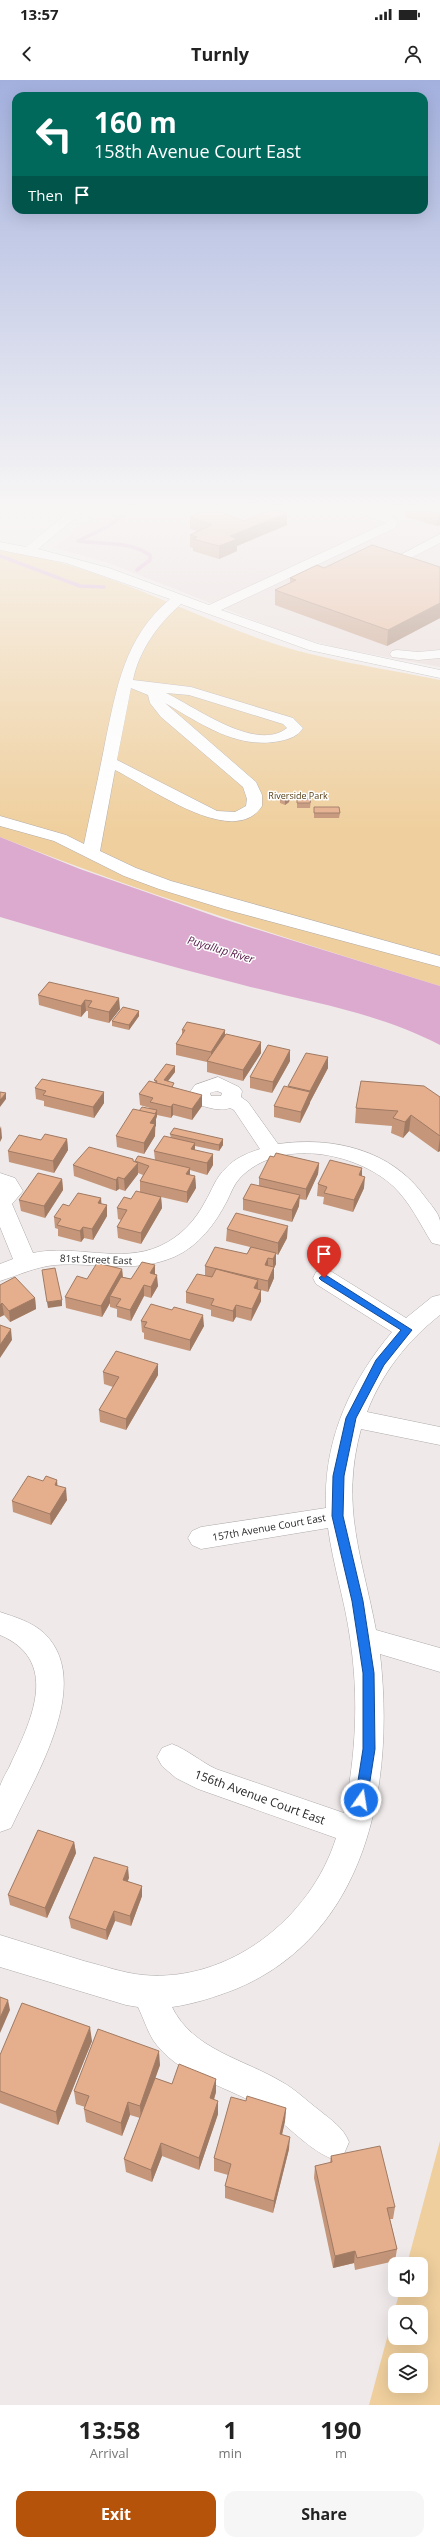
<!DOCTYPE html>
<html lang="en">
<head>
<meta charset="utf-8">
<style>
  :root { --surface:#fff; --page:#f6f6f6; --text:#222; --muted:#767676; --accent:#b45309 }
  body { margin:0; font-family:"Open Sans",sans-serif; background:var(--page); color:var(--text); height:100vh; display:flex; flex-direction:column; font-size:15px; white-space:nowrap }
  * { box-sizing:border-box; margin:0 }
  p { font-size:13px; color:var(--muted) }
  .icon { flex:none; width:22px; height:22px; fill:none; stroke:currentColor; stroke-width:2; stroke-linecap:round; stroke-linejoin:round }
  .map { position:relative; height:2325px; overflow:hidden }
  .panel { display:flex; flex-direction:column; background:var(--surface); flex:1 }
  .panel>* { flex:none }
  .banner { position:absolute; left:12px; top:12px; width:416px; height:122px; border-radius:12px; box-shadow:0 4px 16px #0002; background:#00695c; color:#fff; overflow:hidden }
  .fabs { position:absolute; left:388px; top:2177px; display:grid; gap:8px }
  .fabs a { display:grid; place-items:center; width:40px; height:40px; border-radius:8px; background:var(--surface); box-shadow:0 4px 16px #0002; font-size:20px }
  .pin { position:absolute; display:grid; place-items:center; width:34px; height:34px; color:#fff; margin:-41px -17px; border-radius:50% 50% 50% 0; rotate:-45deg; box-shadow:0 0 4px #0007 }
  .pin .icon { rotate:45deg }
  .me { position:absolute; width:44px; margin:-22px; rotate:13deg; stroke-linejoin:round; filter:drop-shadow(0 0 3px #0008) }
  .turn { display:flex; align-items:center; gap:14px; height:84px; padding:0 16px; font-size:18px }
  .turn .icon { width:52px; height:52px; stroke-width:2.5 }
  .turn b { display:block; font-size:28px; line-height:34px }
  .then { display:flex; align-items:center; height:38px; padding:0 16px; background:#0003; gap:8px; font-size:15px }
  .eta { display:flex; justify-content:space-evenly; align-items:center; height:68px; text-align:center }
  .eta b { font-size:24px; font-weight:700; line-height:28px }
  .cta { display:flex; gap:8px; margin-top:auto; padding:8px 16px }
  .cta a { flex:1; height:46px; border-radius:12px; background:var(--accent); color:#fff; font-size:16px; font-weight:700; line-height:46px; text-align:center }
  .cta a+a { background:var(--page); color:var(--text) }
  .status { display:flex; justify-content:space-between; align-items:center; height:28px; padding:0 20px; background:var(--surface); direction:ltr }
  .status svg { height:11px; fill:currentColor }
  header { display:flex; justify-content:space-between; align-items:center; height:52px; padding:0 16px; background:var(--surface); font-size:18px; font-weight:700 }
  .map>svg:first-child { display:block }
  .built { fill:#e8dad8 }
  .green { fill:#efcf9d; fill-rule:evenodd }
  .water { fill:#ddaacf }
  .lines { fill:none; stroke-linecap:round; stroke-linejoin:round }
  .stream { stroke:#ddaacf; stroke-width:3.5 }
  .minor-casing { stroke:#afaaaa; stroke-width:1 }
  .minor { fill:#fff; fill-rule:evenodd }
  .wall { fill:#c5967a }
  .shaded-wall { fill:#a07a63 }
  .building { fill:#e5af8e; stroke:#a07a63 }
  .route { fill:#1a73e8; stroke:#114b97 }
  .labels { text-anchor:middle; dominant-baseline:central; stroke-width:3; stroke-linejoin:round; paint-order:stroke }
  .far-park-label { font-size:9px; fill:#533c13; stroke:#fff }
  .street-label { font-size:10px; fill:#282626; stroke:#fff }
  .water-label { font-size:11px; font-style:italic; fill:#551948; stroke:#fff }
  .near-street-label { font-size:12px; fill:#282626; stroke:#fff }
</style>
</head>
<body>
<div class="status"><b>13:57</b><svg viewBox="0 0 49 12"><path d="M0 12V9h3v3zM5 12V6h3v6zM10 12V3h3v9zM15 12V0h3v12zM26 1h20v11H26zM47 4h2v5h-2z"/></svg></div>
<header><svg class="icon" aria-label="back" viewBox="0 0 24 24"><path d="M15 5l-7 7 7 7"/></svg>Turnly<svg class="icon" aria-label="person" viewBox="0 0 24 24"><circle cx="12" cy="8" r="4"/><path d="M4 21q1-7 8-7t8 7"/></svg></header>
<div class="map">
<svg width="440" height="2325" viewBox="0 0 440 2325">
  <rect width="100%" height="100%" fill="#efeae9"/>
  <!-- built -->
  <polygon class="built" points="105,425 440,425 440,587 338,568 294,556 106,482 54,468"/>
  <!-- green -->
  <g class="green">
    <path d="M0 470C95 483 177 530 266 561 321 580 382 588 440 600V906C292 860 144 814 0 757Z"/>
    <path d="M440 2061V2325H369L400 2210H421V2184H407ZM395 2232H421V2258H395ZM395 2280H421V2306H395Z"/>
  </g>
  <!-- water -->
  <path class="water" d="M0 757 80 789 220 838 440 906V965C379 933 310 922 243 905 161 884 81 861 0 837Z"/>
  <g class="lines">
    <!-- stream -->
    <g class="stream">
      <path d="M136 425 109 446 78 461C103 465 128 460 150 475V480L137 490"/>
      <polyline points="0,476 80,506 104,507"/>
    </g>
    <defs>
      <g id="minor">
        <path d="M77 425H91L38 469 109 488 209 525 386 443 339 425H358L380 432 394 425H411L391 436 398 442 395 448 221 530 318 564 440 590V598L309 570 181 524C159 543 139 570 133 600L191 607 293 638 303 648C298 656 290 659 280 661 237 670 200 643 165 623L256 702 262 715V726C234 770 148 706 115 690L100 771 136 788 171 801 440 876V887L224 829 159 809 124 796 54 761 0 746V736L66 755 84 764C91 730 99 695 105 663 117 607 124 558 170 519L66 483 0 470V462L26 467ZM131 608 148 615 150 623 161 637 243 707 247 719 246 726 235 732 217 731 117 680ZM166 613 189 615 283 644 287 648C256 673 194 626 166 613Z"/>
        <polygon points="440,454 440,463 401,483 393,483 391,480"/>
        <polygon points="397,570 418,572 440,570 440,578 418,580 392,577 390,574 392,571"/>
        <path d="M218 997 239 1007 242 1011 241 1017 248 1022 278 1064C333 1056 392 1070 425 1117 430 1124 439 1133 440 1141 440 1148 440 1158 440 1165L432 1163C420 1144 410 1122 393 1106 356 1072 279 1057 240 1098 234 1104 231 1113 227 1121 215 1144 199 1166 174 1177 134 1194 96 1182 55 1185 35 1187 19 1195 0 1201V1184L13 1179 0 1147V1093L15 1098 23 1111 12 1124 33 1173C74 1164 121 1184 160 1166 180 1157 195 1141 205 1122 212 1110 216 1097 226 1088 235 1078 248 1073 260 1069L234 1030 230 1028C219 1032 207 1027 196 1024L190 1012 195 1005ZM217 1011 222 1013 221 1016H211L210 1013Z"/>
        <path d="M324 1190 332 1192 406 1238 432 1217 440 1215V1235C407 1261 382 1293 367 1332L440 1347V1365L361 1349C340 1426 362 1476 376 1550L440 1568V1592L380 1574C395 1703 368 1854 236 1909 215 1917 194 1924 172 1927 193 1970 244 1979 282 2002 295 2009 307 2021 319 2030 331 2040 343 2047 349 2062L344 2074 332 2079C304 2067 285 2041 258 2025 223 2005 177 1995 153 1960 147 1950 143 1937 138 1927L126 1925 0 1887V1855C28 1864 56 1872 84 1881 104 1886 123 1893 143 1895 229 1903 311 1838 336 1758L198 1709 176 1698 162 1686 157 1677 162 1668 172 1664C188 1670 201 1682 216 1689L344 1733C356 1675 359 1617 350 1558 345 1521 333 1485 328 1448L201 1469 192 1465 188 1458 192 1451 201 1447 326 1428C323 1361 350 1302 392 1252L316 1204 313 1198 316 1192Z"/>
        <path d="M0 1532C15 1537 32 1542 44 1553 95 1602 34 1698 11 1748L0 1752C0 1738 0 1719 0 1706 3 1697 9 1689 12 1681 33 1637 59 1580 0 1555Z"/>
      </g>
    </defs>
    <!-- minor casing -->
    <use href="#minor" class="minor-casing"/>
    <!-- minor -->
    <use href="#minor" class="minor"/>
  </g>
  <!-- wall -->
  <g class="wall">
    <polygon points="174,425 200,425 188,430"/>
    <polygon points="406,425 440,425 440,445 437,446 405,437"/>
    <polygon points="190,437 244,441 287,445 237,466 237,471 219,479 193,471 193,468 190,467 190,455 197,451 190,449"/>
    <polygon points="440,487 440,538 387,566 275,525 275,510 290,503 290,498 324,488"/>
    <polygon points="280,717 290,717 289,722 285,725 280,723"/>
    <polygon points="297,718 311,719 310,728 297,728"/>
    <polygon points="314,727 340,733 339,738 314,738"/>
    <polygon points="49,902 120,929 109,943 88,938 88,931 86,931 81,937 39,925 38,915"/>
    <polygon points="139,931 139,936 129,950 112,946 112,941"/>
    <polygon points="182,950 225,955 261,962 261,973 243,1001 207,992 207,982 176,975 176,964 182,955"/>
    <polygon points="290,970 290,981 272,1013 250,1008 250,997"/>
    <polygon points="328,977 328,988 310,1022 310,1023 300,1043 274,1037 274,1026 288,1007 288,1006"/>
    <polygon points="175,986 175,992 168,1001 174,1008 202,1026 192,1040 173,1035 171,1038 157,1035 157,1036 156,1039 155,1056 144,1074 117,1067 116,1056 139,1031 150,1029 150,1028 140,1025 139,1014 155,1002 154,1000"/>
    <polygon points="35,1008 104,1023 94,1038 44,1026 44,1021 36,1019"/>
    <polygon points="440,1017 440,1071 438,1072 409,1051 403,1058 391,1053 392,1046 355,1043 356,1028"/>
    <polygon points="170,1054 223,1059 223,1065 219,1071 195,1066 195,1070 213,1085 207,1095 190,1090 190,1095 195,1096 196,1108 187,1123 161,1117 162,1128 141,1164 118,1158 117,1147 121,1140 118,1139 117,1128 131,1119 140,1112 140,1101 143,1095 138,1093 138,1094 125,1111 119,1109 116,1111 74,1096 73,1085 133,1081 135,1082 135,1081 155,1080 154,1071 171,1058"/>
    <polygon points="67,1059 68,1070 54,1093 9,1082 8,1071 41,1060"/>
    <polygon points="274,1077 319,1083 318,1094 306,1120 299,1119 299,1126 292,1142 243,1130 243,1119 259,1105 259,1098"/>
    <polygon points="362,1096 364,1108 353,1132 323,1124 324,1117 317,1116 318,1104"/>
    <polygon points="62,1099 63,1110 45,1138 21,1131 19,1120"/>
    <polygon points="101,1118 101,1124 107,1125 107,1136 93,1160 84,1158 81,1162 58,1156 58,1149 55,1148 54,1137 69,1126"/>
    <polygon points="227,1149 287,1158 278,1175 276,1174 276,1184 274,1188 274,1198 268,1212 261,1210 261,1221 251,1241 236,1237 233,1242 211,1236 211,1230 186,1223 186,1212 205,1196 205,1186 247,1174 250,1167 226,1161"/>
    <polygon points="122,1189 123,1197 131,1199 155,1194 158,1206 151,1218 144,1216 131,1241 117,1237 117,1229 110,1227 110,1223 102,1237 66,1228 65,1217 87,1199"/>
    <polygon points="0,1205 35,1218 36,1229 10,1242 4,1235 0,1237"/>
    <polygon points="172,1230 204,1246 190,1271 144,1259 144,1253 142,1252 141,1241"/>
    <polygon points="103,1292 158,1295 126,1350 100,1342 99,1330 113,1307 104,1304"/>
    <polygon points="58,1406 67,1420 51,1445 13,1432 12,1421"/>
    <polygon points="74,1762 76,1773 47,1838 10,1825 8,1815"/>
    <polygon points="129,1798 127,1801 142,1806 142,1816 131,1846 115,1841 107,1860 71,1848 69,1838"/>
    <polygon points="92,1961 58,2045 0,2023 0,1975"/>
    <polygon points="160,1985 155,1998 172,2004 216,1999 216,2012 214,2020 218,2021 218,2034 199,2090 162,2076 152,2102 126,2092 124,2079 140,2038 130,2035 122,2056 86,2042 84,2029 85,2027 76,2024 74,2011"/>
    <polygon points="246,2021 286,2028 285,2041 282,2055 289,2069 273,2133 225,2118 225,2106 228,2095 214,2091 214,2078"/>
    <polygon points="331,2076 395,2127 393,2139 390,2139 397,2169 395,2181 355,2190 354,2183 333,2188 314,2098 315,2086 330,2083"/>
  </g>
  <!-- shaded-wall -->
  <g class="shaded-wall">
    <polygon points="188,425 200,425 188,430"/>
    <polygon points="287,433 287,445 237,466 237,471 219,479 219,466 230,456"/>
    <polygon points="440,433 440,445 437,446 438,434"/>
    <polygon points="440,523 440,538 387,566 388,550"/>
    <polygon points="290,717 289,722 285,725 285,720"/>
    <polygon points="119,918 120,929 109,943 109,932"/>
    <polygon points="85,920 86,931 81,937 81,926"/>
    <polygon points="139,931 139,936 129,950 129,945"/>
    <polygon points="225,950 225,961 211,982 211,972"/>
    <polygon points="261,962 261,973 243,1001 243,990"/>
    <polygon points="290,970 290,981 272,1013 273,1002"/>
    <polygon points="328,977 328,988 310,1022 310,1023 300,1043 301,1032 310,1012 310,1011"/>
    <polygon points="175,986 175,992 164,1006 164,1000"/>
    <polygon points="104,1012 104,1023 94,1038 93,1027"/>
    <polygon points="6,1013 6,1019 0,1027 0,1020"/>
    <polygon points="202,1015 202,1026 192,1040 192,1029"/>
    <polygon points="173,1024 173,1035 171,1038 171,1027"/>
    <polygon points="157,1030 157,1036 156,1039 156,1046 155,1047 155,1056 144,1074 144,1063 150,1043"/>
    <polygon points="411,1035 409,1051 403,1058 405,1042"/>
    <polygon points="1,1046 2,1058 0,1062 0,1049"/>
    <polygon points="440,1056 440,1071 438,1072"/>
    <polygon points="67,1059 68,1070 54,1093 53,1081"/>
    <polygon points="223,1059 223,1065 219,1071 219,1065"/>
    <polygon points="195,1063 195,1074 191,1080 191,1069"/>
    <polygon points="213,1074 213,1085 207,1095 207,1083"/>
    <polygon points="133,1079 134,1088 138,1083 138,1094 125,1111 124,1099"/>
    <polygon points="319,1083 318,1094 306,1120 306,1109"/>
    <polygon points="190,1088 190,1099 186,1094"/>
    <polygon points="362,1088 362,1099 359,1095"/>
    <polygon points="195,1096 196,1108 187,1123 187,1112"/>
    <polygon points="118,1097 119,1109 116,1111 116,1100"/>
    <polygon points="365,1097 364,1108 353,1132 354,1120"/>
    <polygon points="62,1099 63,1110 45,1138 44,1126"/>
    <polygon points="300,1115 299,1126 292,1142 292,1130"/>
    <polygon points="161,1117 162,1128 141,1164 141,1153"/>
    <polygon points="101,1118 102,1130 98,1123"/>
    <polygon points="107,1125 107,1136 93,1160 92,1149"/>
    <polygon points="288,1146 287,1158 278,1175 278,1163"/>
    <polygon points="83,1147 84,1158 81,1162 80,1151"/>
    <polygon points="276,1173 276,1184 274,1188 274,1198 268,1212 268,1201 273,1190 273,1179"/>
    <polygon points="268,1178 268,1189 265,1185"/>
    <polygon points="155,1185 155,1196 150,1193"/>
    <polygon points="122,1189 123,1200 110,1216 110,1223 102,1237 101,1226"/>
    <polygon points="157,1195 158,1206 151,1218 151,1207"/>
    <polygon points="258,1200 258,1211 254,1208"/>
    <polygon points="144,1205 144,1216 131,1241 130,1230"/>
    <polygon points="261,1210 261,1221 251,1241 252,1229"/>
    <polygon points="35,1218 36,1229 10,1242 9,1231"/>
    <polygon points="62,1220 62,1226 48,1228 47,1222"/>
    <polygon points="2,1223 4,1235 0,1237 0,1225"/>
    <polygon points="236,1225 236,1237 233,1242 233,1231"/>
    <polygon points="203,1235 204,1246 190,1271 190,1260"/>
    <polygon points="11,1249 12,1260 0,1278 0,1265"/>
    <polygon points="158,1284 158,1295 126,1350 126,1339"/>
    <polygon points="57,1400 58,1412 55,1405"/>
    <polygon points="66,1408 67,1420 51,1445 50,1434"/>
    <polygon points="74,1762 76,1773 47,1838 45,1828"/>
    <polygon points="128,1787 129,1798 124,1810 123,1800"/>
    <polygon points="142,1806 142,1816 131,1846 130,1836"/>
    <polygon points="114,1831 115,1841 107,1860 106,1850"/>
    <polygon points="8,1920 10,1930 0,1953 0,1938"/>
    <polygon points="90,1947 92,1961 58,2045 56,2032"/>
    <polygon points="159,1971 160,1985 141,2039 140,2026"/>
    <polygon points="216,1999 216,2012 210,2031 210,2018"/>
    <polygon points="218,2021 218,2034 199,2090 199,2078"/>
    <polygon points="128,2022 130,2035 122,2056 121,2043"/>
    <polygon points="286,2028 285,2041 279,2067 280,2054"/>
    <polygon points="290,2057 289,2069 273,2133 274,2121"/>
    <polygon points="161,2063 162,2076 152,2102 151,2090"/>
    <polygon points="355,2171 354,2183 333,2188 335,2176"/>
  </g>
  <!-- building -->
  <g class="building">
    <polygon points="408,425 440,425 440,433 438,434"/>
    <polygon points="209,428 244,441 274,429 287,433 230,456 237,459 219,466 193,459 197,457 190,455 212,445 190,437"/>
    <polygon points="372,465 440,487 440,523 388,550 275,510 296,500 290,498 317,485 324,488"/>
    <polygon points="285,715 290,717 285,720 280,717"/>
    <polygon points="297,718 311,719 310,723 297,723"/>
    <polygon points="314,727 339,727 340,733 314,733"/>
    <polygon points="49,902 119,918 109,932 88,927 92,921 85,920 81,926 38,915"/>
    <polygon points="123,927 139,931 129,945 112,941"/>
    <polygon points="187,942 225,950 211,972 176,964 185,950 182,950"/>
    <polygon points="226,954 261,962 243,990 207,981"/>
    <polygon points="268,965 290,970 273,1002 250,997"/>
    <polygon points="306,973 328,977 310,1011 288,1006"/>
    <polygon points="166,984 175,986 164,1000 174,1003 172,1007 156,1003 157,1001 154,1000"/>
    <polygon points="42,999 104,1012 93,1027 43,1015 46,1011 35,1008"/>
    <polygon points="149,1001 202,1015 192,1029 173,1024 171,1027 150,1022 153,1018 139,1014"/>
    <polygon points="361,1001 424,1006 440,1017 440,1056 411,1035 405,1042 393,1038 398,1031 356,1028"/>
    <polygon points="284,1006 310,1012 301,1032 274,1026"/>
    <polygon points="0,1012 6,1013 0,1020"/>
    <polygon points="142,1027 157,1030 155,1034 139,1031"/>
    <polygon points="133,1029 156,1034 150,1043 155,1044 144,1063 116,1056"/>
    <polygon points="174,1048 223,1059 219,1065 170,1054"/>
    <polygon points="45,1054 67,1059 53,1081 8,1071 19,1055 41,1060"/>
    <polygon points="164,1056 195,1063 191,1069 213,1074 207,1083 154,1071"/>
    <polygon points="89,1067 133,1079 133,1081 138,1083 124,1099 118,1097 116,1100 73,1085"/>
    <polygon points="276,1073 319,1083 306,1109 259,1098 270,1076 274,1077"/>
    <polygon points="138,1076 190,1088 186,1094 195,1096 187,1112 140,1101 149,1086 135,1081"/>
    <polygon points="330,1080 362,1088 359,1095 365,1097 354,1120 324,1113 327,1107 318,1104"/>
    <polygon points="38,1093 62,1099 44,1126 19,1120"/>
    <polygon points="251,1104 300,1115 292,1130 243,1119"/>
    <polygon points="136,1111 161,1117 141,1153 117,1147 127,1130 117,1128 124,1117 131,1119"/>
    <polygon points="78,1113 101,1118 98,1123 107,1125 92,1149 83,1147 80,1151 57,1145 61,1139 54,1137 63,1124 69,1126"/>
    <polygon points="236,1133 288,1146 278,1163 227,1149"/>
    <polygon points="215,1167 247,1174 251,1167 276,1173 273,1179 268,1178 265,1185 274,1187 268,1201 205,1186"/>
    <polygon points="142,1182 155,1185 150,1193 157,1195 151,1207 144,1205 130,1230 116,1226 121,1219 110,1216 121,1197 131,1199"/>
    <polygon points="97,1183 122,1189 101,1226 65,1217 77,1196 87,1199"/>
    <polygon points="55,1188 62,1220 47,1222 42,1190"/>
    <polygon points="216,1189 258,1200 254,1208 261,1210 252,1229 236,1225 233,1231 211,1225 214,1219 186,1212 197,1194 212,1197"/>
    <polygon points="15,1197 35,1218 9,1231 2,1223 0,1225 0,1205"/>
    <polygon points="151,1224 172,1230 174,1227 203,1235 190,1260 144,1247 147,1242 141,1241"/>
    <polygon points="0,1245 11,1249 0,1265"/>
    <polygon points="116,1271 158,1284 126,1339 99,1330 119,1297 103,1292"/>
    <polygon points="28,1396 43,1401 46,1396 57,1400 55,1405 66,1408 50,1434 12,1421"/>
    <polygon points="38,1750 74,1762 45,1828 8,1815"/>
    <polygon points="94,1777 128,1787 123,1800 142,1806 130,1836 114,1831 106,1850 69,1838"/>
    <polygon points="0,1917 8,1920 0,1938"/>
    <polygon points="22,1923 90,1947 56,2032 0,2011 0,1975"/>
    <polygon points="98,1949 159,1971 140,2026 128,2022 121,2043 84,2029 89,2016 74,2011"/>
    <polygon points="179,1984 216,1999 210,2018 218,2021 199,2078 161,2063 151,2090 124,2079 155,1998 172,2004"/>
    <polygon points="247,2016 286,2028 280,2054 290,2057 274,2121 225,2106 231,2084 214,2078 231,2017 246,2021"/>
    <polygon points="380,2066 395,2127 387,2128 397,2169 357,2178 355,2171 335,2176 315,2086 332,2082 331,2076"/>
  </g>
  <!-- sky -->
  <linearGradient id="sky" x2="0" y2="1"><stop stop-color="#a3b0de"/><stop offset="0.57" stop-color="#f8f6f5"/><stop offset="1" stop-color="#f8f6f5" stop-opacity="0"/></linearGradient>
  <rect width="440" height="751" fill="url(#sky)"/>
  <!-- route -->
  <polygon class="route" points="324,1194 412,1250 384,1285 356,1338 344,1396 343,1436 363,1521 374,1593 375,1669 367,1720 361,1726 355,1720 363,1669 363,1593 352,1521 332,1436 333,1396 346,1338 376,1280 401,1250 321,1200 319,1198"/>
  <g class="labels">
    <!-- far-park labels -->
    <g class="far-park-label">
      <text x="298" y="715">Riverside Park</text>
    </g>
    <!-- street labels -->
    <g class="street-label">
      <text transform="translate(96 1179) rotate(2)">81st Street East</text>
      <text transform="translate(269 1447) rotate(-10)">157th Avenue Court East</text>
    </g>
    <!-- water labels -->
    <g class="water-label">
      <text transform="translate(221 869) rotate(17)">Puyallup River</text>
    </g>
    <!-- near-street labels -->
    <g class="near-street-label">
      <text transform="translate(260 1717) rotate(20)">156th Avenue Court East</text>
    </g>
  </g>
</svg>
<div class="fabs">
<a><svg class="icon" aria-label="sound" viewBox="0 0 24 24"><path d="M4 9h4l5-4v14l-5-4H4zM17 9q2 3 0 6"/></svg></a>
<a><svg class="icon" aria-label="search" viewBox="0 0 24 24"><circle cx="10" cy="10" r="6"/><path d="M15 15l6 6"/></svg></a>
<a><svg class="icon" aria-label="layers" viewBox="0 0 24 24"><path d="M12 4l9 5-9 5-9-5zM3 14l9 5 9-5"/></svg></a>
</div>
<div class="pin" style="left:324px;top:1198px;background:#d93025"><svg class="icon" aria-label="arrive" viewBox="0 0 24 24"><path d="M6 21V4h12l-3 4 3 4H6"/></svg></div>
<svg class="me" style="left:361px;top:1720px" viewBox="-20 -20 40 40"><circle r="17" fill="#1a73e8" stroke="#fff" stroke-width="3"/><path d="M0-11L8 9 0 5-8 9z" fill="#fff"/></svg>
<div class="banner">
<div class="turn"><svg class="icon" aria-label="left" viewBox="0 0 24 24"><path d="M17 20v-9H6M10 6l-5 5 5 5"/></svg><div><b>160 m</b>158th Avenue Court East</div></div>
<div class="then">Then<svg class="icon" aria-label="arrive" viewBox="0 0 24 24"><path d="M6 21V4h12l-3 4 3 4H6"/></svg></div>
</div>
</div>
<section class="panel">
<div class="eta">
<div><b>13:58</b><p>Arrival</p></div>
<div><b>1</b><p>min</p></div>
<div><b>190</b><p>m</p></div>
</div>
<div class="cta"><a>Exit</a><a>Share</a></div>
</section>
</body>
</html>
